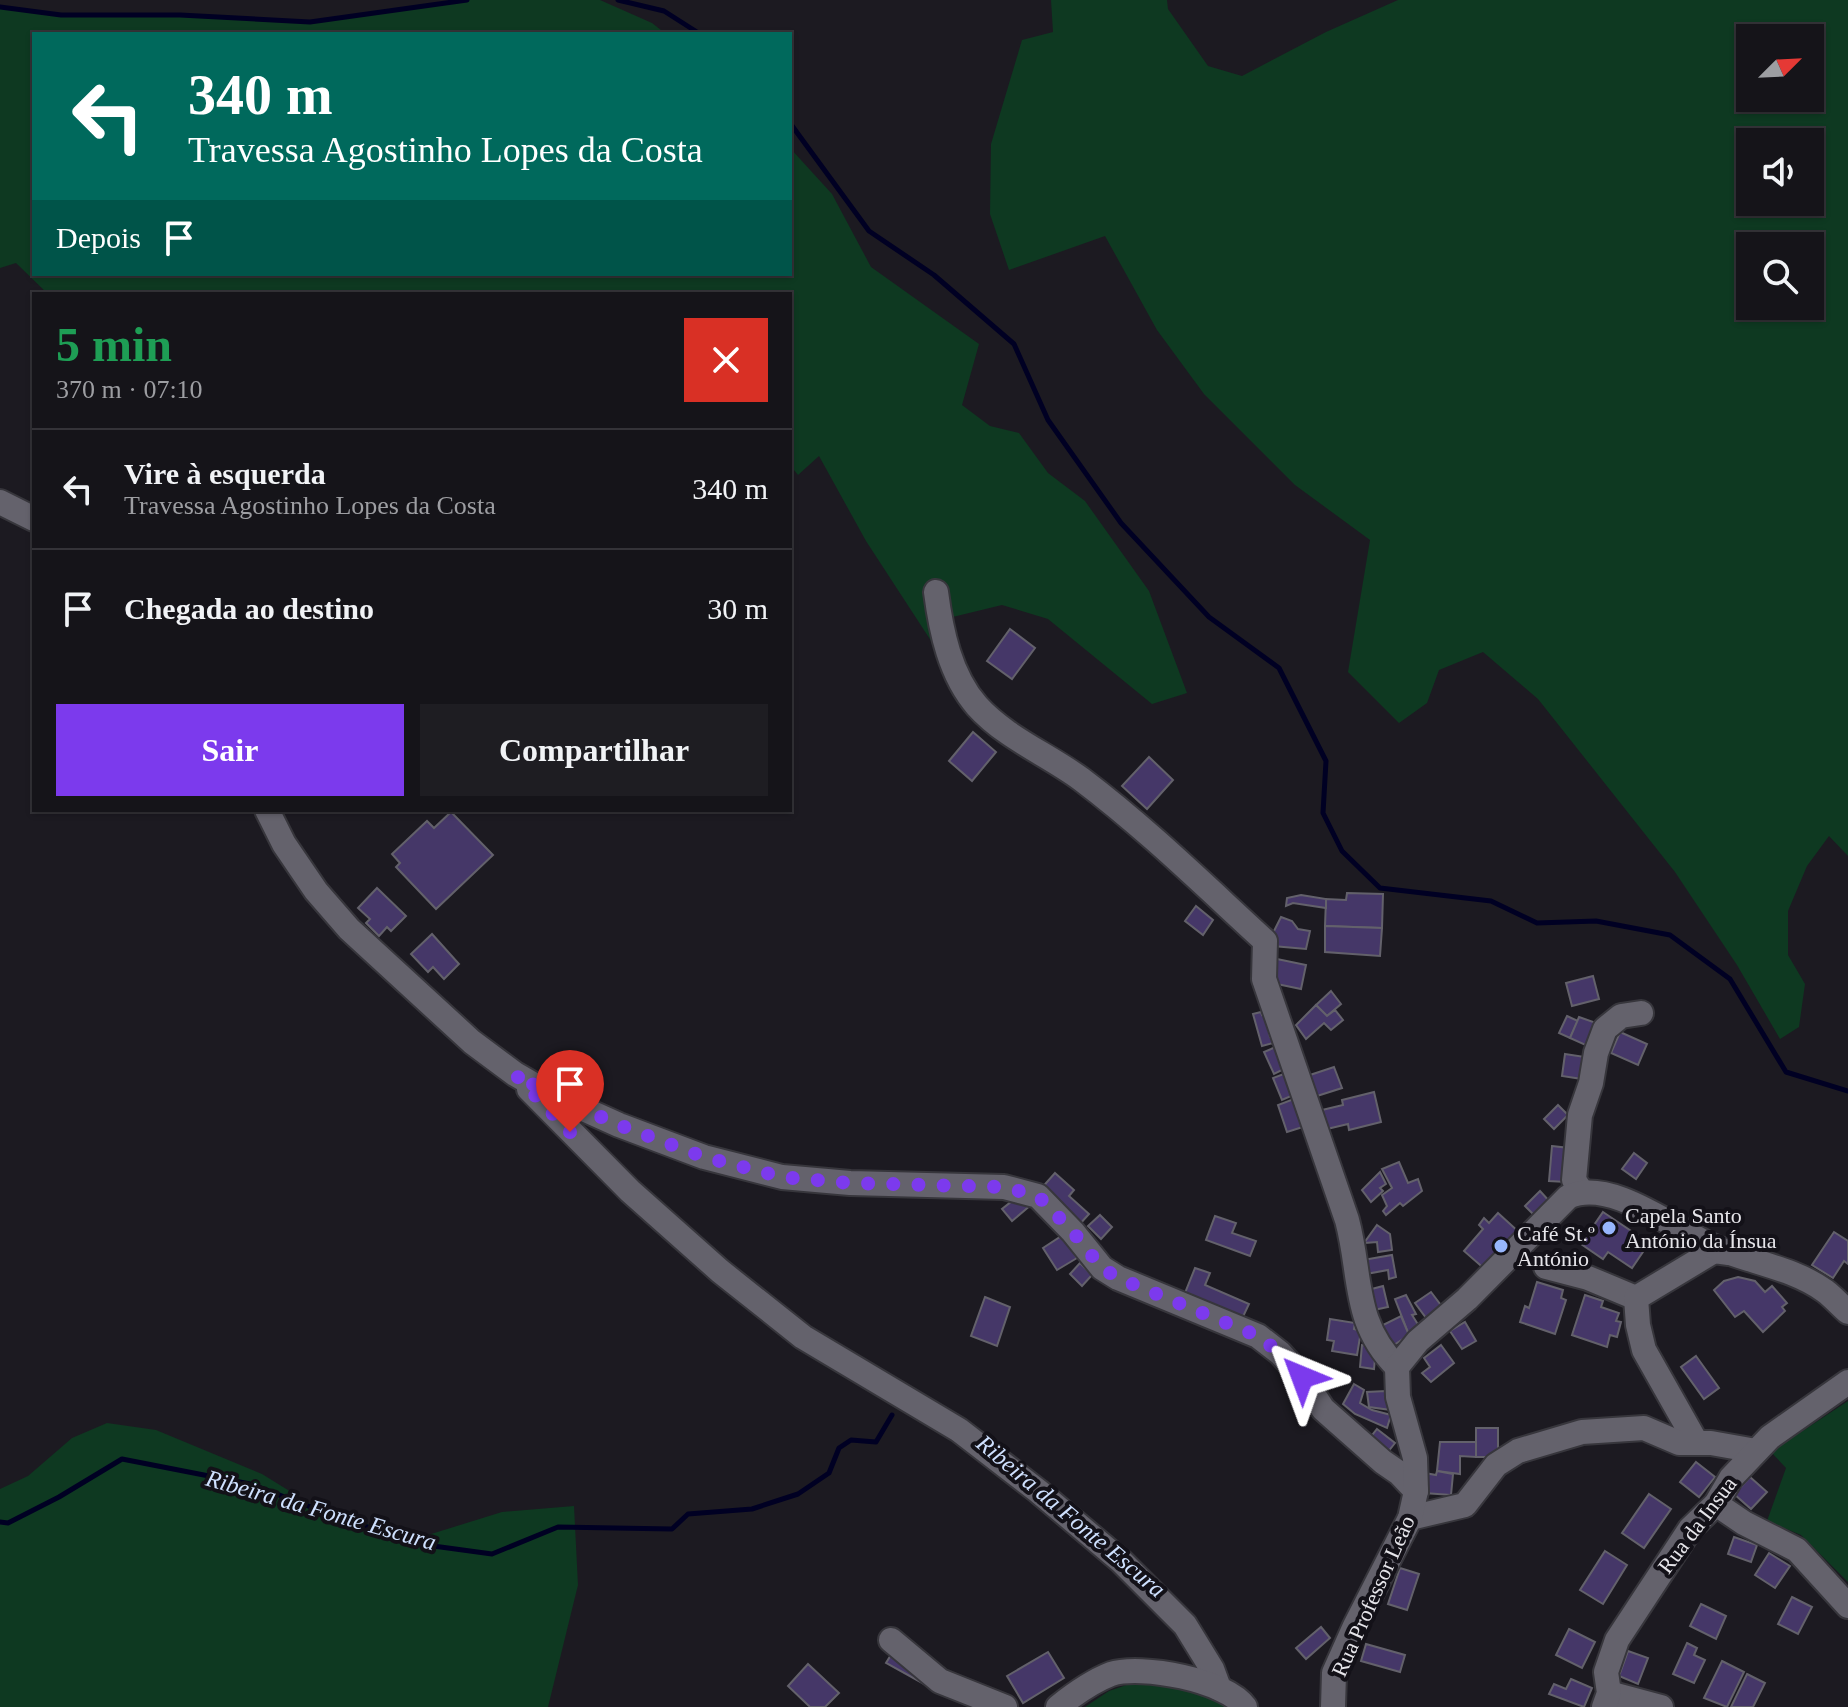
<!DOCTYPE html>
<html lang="pt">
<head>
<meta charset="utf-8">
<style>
  :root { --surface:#151419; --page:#1e1d22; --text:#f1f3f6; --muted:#9d9ea2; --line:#343338; --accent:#7c3aed }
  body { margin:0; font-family:Georgia,serif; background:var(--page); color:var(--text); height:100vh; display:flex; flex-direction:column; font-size:30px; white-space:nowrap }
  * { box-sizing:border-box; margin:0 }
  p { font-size:26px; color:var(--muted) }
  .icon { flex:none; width:44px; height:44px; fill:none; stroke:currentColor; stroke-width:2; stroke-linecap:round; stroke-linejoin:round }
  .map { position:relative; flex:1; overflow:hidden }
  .panel { position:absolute; left:32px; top:292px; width:760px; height:520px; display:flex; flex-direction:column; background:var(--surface); border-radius:0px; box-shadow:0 2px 6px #0004,0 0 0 2px var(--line) }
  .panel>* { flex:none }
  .guide { position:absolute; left:32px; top:32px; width:760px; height:244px; border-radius:0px; box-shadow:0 2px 6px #0004,0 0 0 2px var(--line); background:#00695c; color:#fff; overflow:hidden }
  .needle { width:52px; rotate:66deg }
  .controls { position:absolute; left:1736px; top:24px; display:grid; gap:16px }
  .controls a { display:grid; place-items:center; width:88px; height:88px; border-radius:0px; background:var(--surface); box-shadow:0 2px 6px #0004,0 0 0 2px var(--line); font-size:40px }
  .pin { position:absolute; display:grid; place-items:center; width:68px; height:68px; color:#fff; margin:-82px -34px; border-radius:50% 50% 50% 0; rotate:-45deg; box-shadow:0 0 8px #0007 }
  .pin .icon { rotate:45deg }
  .me { position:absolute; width:88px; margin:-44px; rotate:316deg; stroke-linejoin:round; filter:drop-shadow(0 0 6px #0008) }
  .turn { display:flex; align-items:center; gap:28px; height:168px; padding:0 24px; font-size:36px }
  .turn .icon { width:104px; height:104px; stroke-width:2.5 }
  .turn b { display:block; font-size:56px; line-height:68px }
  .then { display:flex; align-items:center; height:76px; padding:0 24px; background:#0003; gap:16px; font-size:30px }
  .round { display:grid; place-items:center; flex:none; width:84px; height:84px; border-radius:0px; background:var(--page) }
  .overview { display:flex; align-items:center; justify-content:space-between; height:136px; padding:0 24px }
  h1 { font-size:48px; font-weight:700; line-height:60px; color:#1e9e55 }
  .cta { display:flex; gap:16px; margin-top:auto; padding:16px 24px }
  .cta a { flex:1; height:92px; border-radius:0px; background:var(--accent); color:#fff; font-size:32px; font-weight:700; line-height:92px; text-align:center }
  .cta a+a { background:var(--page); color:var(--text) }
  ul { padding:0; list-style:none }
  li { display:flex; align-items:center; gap:24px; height:120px; padding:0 24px; border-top:2px solid var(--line) }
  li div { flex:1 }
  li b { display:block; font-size:30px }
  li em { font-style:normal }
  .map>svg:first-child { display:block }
  .green { fill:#0e3921; fill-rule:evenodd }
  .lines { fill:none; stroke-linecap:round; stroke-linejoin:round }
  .stream { stroke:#000023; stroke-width:5 }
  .building { fill:#453768; stroke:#63616b; stroke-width:2 }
  .minor-casing { stroke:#37363c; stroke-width:28 }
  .minor { stroke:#64626c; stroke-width:24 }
  .route { stroke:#7c3aed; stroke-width:14; stroke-dasharray:0 25.2 }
  .poi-dot { fill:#97b6fd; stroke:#131118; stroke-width:3 }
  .labels { text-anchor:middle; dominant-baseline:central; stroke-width:8; stroke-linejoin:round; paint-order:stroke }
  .poi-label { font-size:22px; fill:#e6e5ea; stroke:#131118; text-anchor:start }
  .street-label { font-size:22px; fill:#e6e5ea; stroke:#131118 }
  .water-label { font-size:24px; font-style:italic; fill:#cfe1ff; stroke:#131118 }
</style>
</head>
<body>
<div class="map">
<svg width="1848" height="1707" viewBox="0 0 1848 1707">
  <rect width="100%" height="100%" fill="#1c1a21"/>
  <!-- green -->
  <g class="green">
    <polygon points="467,0 600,0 652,23 666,34 34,34 34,274 790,274 790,148 832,194 871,267 979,344 962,405 990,426 1019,433 1048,473 1085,501 1149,591 1187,693 1152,704 1048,619 1002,605 932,622 937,650 866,541 819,456 798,475 790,465 790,294 48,294 16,263 0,268 0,7 61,15 180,15 310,22"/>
    <path d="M1051 0H1167L1168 9 1208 66 1242 76 1326 32 1398 0H1848V856L1829 836 1807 866 1788 911V955L1805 984 1799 1027 1780 1039 1737 965 1675 872 1538 699 1483 652 1439 670 1427 703 1399 723 1348 672 1370 540 1295 485 1204 394 1157 330 1105 236 1009 270 990 214 991 144 1022 40 1053 32ZM1750 38H1810V98H1750ZM1810 142V202H1750V142ZM1750 246H1810V306H1750Z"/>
    <polygon points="1848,1401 1848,1582 1801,1535 1767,1521 1786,1468 1771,1452"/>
    <polygon points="107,1423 156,1430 262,1474 317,1508 415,1539 502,1512 574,1506 578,1585 548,1707 0,1707 0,1489 28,1476 72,1438"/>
    <polygon points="1138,1681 1178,1684 1232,1707 1085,1707 1109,1691"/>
  </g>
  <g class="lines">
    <!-- stream -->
    <g class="stream">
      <polyline points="618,0 664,11 700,34"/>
      <polyline points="0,7 61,15 180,15 310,22 467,0"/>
      <polyline points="790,123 869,231 934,275 1014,344 1048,420 1121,523 1209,617 1279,668 1326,761 1323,813 1342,851 1380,888 1491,901 1537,923 1596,921 1670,935 1730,979 1786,1072 1848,1091"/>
      <polyline points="0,1522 8,1523 59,1497 122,1459 250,1484 348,1521 426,1545 492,1554 558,1527 672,1529 688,1514 752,1509 798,1494 829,1473 839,1448 851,1440 876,1442 892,1415"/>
    </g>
  </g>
  <!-- building -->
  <g class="building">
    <polygon points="1010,629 1035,648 1012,679 987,661"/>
    <polygon points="973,732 996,752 972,781 949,761"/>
    <polygon points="1149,757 1173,780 1147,809 1122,786"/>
    <polygon points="451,812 493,855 436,909 396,867 400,863 392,854 427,821 434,828"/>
    <polygon points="377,888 406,916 391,931 387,927 379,936 366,923 370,919 358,908"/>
    <polygon points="1347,893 1383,894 1382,928 1325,926 1326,899 1346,900"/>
    <polygon points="1301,895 1326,899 1326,908 1293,903 1286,906 1287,898"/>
    <polygon points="1196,906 1213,920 1203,935 1185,921"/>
    <polygon points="1281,917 1292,921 1298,929 1310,931 1306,949 1273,946 1273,933"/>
    <polygon points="1325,926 1382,928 1380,956 1325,952"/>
    <polygon points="432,934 459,964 444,979 433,967 428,972 411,954"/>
    <polygon points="1277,959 1306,965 1301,989 1272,983"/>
    <polygon points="1593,976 1599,999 1572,1006 1566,983"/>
    <polygon points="1331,991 1341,1004 1327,1016 1316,1005"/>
    <polygon points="1316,1005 1327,1016 1335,1010 1343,1020 1331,1030 1324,1023 1306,1039 1296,1025"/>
    <polygon points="1261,1012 1262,1015 1272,1013 1274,1027 1268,1027 1270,1037 1275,1036 1277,1042 1262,1046 1253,1014"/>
    <polygon points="1567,1016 1578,1021 1570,1038 1559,1033"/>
    <polygon points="1579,1017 1599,1024 1590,1047 1570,1038"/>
    <polygon points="1620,1032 1647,1044 1638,1065 1611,1053"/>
    <polygon points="1278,1046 1288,1067 1274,1074 1264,1052"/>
    <polygon points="1565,1054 1585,1057 1582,1079 1562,1076"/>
    <polygon points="1334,1067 1342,1088 1314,1097 1307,1076"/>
    <polygon points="1289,1072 1298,1093 1282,1100 1273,1078"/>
    <polygon points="1374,1092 1381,1122 1349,1130 1348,1124 1327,1129 1322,1110 1343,1105 1342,1100"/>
    <polygon points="1299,1097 1309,1125 1287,1132 1278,1105"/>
    <polygon points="1558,1105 1568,1115 1554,1129 1544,1119"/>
    <polygon points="1552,1146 1569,1148 1566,1182 1549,1181"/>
    <polygon points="1634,1153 1647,1163 1636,1179 1622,1169"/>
    <polygon points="1399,1162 1408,1183 1418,1179 1422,1191 1403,1206 1400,1203 1386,1215 1383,1211 1387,1206 1382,1195 1392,1188 1382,1169"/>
    <polygon points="1380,1172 1386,1184 1380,1188 1383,1191 1371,1202 1362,1190"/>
    <polygon points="1055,1173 1074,1190 1069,1196 1089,1214 1078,1226 1039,1191"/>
    <polygon points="1540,1191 1551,1203 1537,1218 1525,1206"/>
    <polygon points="1021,1194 1031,1205 1012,1221 1002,1209"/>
    <polygon points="1603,1212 1649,1243 1632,1268 1608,1252 1603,1259 1581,1244"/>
    <polygon points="1498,1213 1520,1233 1487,1271 1464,1251 1483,1229 1479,1225 1484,1218 1489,1223"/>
    <polygon points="1100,1215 1112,1227 1101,1239 1088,1226"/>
    <polygon points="1215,1216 1236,1223 1232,1233 1256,1241 1250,1256 1206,1240"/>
    <polygon points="1377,1225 1390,1234 1392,1250 1378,1252 1377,1242 1364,1243"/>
    <polygon points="1834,1232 1848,1241 1848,1264 1844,1261 1833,1278 1812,1265"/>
    <polygon points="1063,1235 1077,1258 1057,1270 1043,1248"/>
    <polygon points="1392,1255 1396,1277 1389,1279 1388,1270 1366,1274 1363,1260"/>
    <polygon points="1080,1263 1092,1275 1082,1286 1070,1274"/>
    <polygon points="1195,1268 1210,1273 1205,1285 1249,1304 1240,1323 1183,1298"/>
    <polygon points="1738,1277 1755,1281 1765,1292 1772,1286 1787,1303 1782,1307 1785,1311 1763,1332 1744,1311 1735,1317 1714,1290 1724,1281"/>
    <polygon points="1537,1282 1563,1290 1561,1298 1566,1300 1555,1334 1520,1322 1525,1306 1529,1308"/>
    <polygon points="1383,1286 1388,1307 1369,1311 1364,1291"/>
    <polygon points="1431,1292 1443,1308 1429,1322 1415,1303"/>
    <polygon points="1406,1295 1416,1314 1412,1315 1419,1326 1409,1335 1395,1299"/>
    <polygon points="1585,1295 1603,1301 1601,1307 1619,1313 1616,1321 1621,1322 1617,1337 1610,1335 1607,1347 1572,1335"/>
    <polygon points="985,1297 1010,1307 997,1346 971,1336"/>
    <polygon points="1401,1316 1409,1335 1391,1347 1379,1327"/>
    <polygon points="1330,1319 1355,1323 1354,1329 1361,1331 1357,1355 1332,1351 1334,1341 1327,1340"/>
    <polygon points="1465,1322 1476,1341 1462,1349 1450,1331"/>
    <polygon points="1362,1345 1376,1347 1374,1369 1360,1367"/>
    <polygon points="1441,1345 1454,1363 1431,1382 1422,1373 1430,1367 1424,1358"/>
    <polygon points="1696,1356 1719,1388 1704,1399 1681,1367"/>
    <polygon points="1354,1384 1364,1390 1360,1403 1372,1410 1391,1415 1387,1428 1355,1414 1343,1404"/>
    <polygon points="1386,1391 1391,1410 1369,1407 1367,1392"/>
    <rect x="1476" y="1428" width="22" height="29"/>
    <polygon points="1377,1429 1395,1443 1383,1458 1365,1444"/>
    <polygon points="1440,1442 1476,1442 1476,1457 1460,1456 1460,1474 1437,1471"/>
    <polygon points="1696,1462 1715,1477 1699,1497 1680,1482"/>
    <polygon points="1437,1471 1453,1474 1451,1495 1424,1493 1425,1473 1436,1475"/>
    <polygon points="1750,1477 1767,1492 1751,1509 1734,1494"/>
    <polygon points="1649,1494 1671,1509 1644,1548 1622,1533"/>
    <polygon points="1734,1537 1757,1545 1751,1562 1728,1554"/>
    <polygon points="1605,1551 1627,1565 1603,1604 1580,1590"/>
    <polygon points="1769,1553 1790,1566 1775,1588 1755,1575"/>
    <polygon points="1400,1568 1419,1574 1407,1610 1388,1604"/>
    <polygon points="1792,1597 1812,1607 1798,1634 1778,1624"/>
    <polygon points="1701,1604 1726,1616 1716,1639 1690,1626"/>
    <polygon points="1321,1627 1330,1638 1306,1659 1296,1648"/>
    <polygon points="1569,1629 1595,1642 1582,1668 1556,1655"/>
    <polygon points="1687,1643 1697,1648 1694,1655 1705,1660 1694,1683 1673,1674"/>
    <polygon points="1366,1644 1405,1655 1400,1672 1361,1661"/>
    <polygon points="894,1650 926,1685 886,1663"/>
    <polygon points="1628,1651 1648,1658 1638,1684 1619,1676"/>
    <polygon points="1048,1652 1064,1678 1023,1703 1007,1676"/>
    <polygon points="1722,1661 1744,1672 1727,1707 1704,1698"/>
    <polygon points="808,1664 839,1693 825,1707 810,1707 788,1686"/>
    <polygon points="1747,1674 1765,1683 1753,1707 1731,1707"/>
    <polygon points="1571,1679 1592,1688 1584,1707 1549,1694 1554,1684 1566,1689"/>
  </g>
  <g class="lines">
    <defs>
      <g id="minor">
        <polyline points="0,502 34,519"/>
        <path d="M936 592C941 631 950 675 977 706 1006 738 1047 754 1081 779 1146 828 1205 886 1265 941L1264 979 1347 1220C1362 1276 1352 1322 1397 1367"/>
        <polyline points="267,810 284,844 316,891 349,929 472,1042 515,1074 548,1093 619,1125 704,1157 782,1177 850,1183 1004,1187 1038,1196 1073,1232 1102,1268 1118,1278 1258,1336 1280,1353 1302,1377 1323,1409 1383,1462 1399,1473 1416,1491"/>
        <polyline points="529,1089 630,1191 720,1271 803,1337 959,1430 1038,1491 1121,1561 1185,1625 1212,1669 1219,1688"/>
        <polyline points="1581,1191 1574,1180 1580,1115 1591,1083 1596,1053 1605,1029 1621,1016 1641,1013"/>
        <polyline points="1546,1267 1588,1278 1636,1298"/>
        <polyline points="1696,1442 1644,1350 1638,1325 1636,1298 1714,1251 1729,1253"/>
        <polyline points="1716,1504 1744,1523 1797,1550 1848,1606"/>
        <polyline points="1410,1518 1465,1505 1496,1465 1518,1451 1582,1432 1644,1428 1679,1443 1711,1443 1756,1451"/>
        <polyline points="891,1640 940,1681 1005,1707"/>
        <polyline points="1609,1693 1661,1707"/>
        <path d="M1058 1707C1073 1695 1093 1681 1111 1674 1141 1664 1226 1680 1245 1707"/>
        <path d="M1333 1707 1334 1673 1355 1626 1410 1518 1416 1491 1415 1458 1398 1397 1397 1367 1418 1341 1467 1299 1568 1197C1609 1177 1673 1228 1710 1245 1747 1262 1792 1267 1825 1291 1833 1297 1840 1305 1848 1312"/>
        <polyline points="1604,1707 1609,1693 1606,1672 1617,1640 1690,1529 1716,1504 1731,1478 1770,1437 1848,1382"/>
      </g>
    </defs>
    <!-- minor casing -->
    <use href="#minor" class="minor-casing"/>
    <!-- minor -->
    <use href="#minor" class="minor"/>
  </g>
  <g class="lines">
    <!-- route -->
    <polyline class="route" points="570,1132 515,1074 548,1093 619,1125 704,1157 782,1177 850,1183 1004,1187 1038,1196 1073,1232 1102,1268 1118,1278 1258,1336 1280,1353 1302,1377"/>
  </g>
  <!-- markers -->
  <g class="poi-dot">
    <circle cx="1609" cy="1228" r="8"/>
    <circle cx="1501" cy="1246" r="8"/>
  </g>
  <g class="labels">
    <!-- poi labels -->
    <g class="poi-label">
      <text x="1625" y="1215">Capela Santo<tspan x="1625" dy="25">António da Ínsua</tspan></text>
      <text x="1517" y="1233">Café St.º<tspan x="1517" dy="25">António</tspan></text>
    </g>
    <!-- street labels -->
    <g class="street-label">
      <text transform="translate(1697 1525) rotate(-53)">Rua da Insua</text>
      <text transform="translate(1373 1596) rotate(-66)">Rua Professor Leão</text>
    </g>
    <!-- water labels -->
    <g class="water-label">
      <text transform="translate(321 1510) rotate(16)">Ribeira da Fonte Escura</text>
      <text transform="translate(1071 1516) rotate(40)">Ribeira da Fonte Escura</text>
    </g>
  </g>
</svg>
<div class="controls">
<a><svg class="needle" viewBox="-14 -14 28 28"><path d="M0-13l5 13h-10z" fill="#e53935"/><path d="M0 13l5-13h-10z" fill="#9d9ea2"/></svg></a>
<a><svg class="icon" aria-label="sound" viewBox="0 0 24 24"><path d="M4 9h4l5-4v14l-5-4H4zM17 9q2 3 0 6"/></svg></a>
<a><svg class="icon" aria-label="search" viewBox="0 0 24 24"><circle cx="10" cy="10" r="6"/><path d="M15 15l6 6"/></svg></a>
</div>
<div class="pin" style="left:570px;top:1132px;background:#d93025"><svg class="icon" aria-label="arrive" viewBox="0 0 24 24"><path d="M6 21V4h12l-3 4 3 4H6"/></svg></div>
<svg class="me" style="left:1302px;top:1377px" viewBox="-20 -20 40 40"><path d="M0-17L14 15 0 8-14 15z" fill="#7c3aed" stroke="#fff" stroke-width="4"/></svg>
<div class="guide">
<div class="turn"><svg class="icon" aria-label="left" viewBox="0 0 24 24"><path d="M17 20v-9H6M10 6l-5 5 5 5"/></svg><div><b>340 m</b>Travessa Agostinho Lopes da Costa</div></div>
<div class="then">Depois<svg class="icon" aria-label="arrive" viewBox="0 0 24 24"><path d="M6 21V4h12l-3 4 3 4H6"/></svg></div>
</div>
<section class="panel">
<div class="overview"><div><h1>5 min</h1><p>370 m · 07:10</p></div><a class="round" style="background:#d93025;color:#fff"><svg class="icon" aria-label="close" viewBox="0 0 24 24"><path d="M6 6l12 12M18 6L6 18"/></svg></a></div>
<ul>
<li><svg class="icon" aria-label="left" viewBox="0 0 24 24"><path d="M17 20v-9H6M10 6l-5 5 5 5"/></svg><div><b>Vire à esquerda</b><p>Travessa Agostinho Lopes da Costa</p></div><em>340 m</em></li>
<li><svg class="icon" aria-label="arrive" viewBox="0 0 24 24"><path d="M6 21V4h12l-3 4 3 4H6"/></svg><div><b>Chegada ao destino</b></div><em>30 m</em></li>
</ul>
<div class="cta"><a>Sair</a><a>Compartilhar</a></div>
</section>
</div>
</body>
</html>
